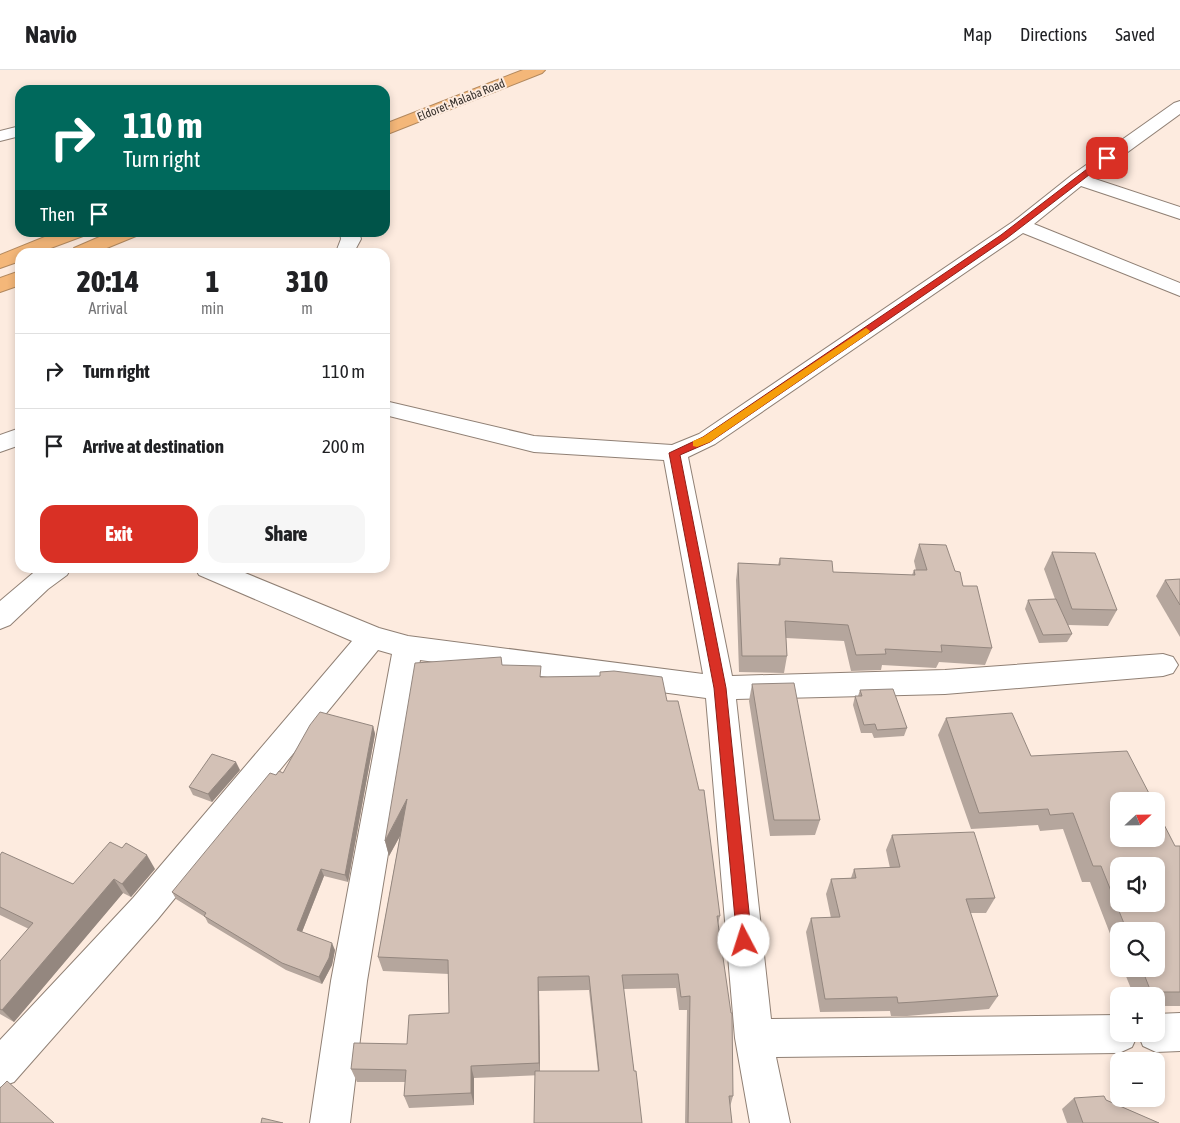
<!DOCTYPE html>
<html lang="en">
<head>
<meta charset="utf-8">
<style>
  :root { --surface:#fff; --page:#f6f6f6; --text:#202124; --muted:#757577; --line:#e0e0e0; --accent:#d93025 }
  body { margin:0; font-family:"Asap Condensed",sans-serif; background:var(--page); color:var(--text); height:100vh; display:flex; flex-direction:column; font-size:19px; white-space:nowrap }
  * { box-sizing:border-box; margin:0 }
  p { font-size:16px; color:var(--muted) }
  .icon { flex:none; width:28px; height:28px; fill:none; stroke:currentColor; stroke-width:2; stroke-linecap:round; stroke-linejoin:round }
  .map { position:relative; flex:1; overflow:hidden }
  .panel { position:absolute; left:15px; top:178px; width:375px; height:325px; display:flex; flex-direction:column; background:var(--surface); border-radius:15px; box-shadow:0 2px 8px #0003 }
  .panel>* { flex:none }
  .hud { position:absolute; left:15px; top:15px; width:375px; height:152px; border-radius:15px; box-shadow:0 2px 8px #0003; background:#00695c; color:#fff; overflow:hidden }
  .needle { width:32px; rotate:68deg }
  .buttons { position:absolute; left:1110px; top:722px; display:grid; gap:10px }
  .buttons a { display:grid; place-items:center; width:55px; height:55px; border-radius:10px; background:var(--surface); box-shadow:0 2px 8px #0003; font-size:25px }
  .pin { position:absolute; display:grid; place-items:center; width:42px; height:42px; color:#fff; margin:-21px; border-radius:10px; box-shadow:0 2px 8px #0006 }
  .me { position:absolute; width:55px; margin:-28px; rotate:355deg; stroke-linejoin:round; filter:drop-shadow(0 0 4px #0008) }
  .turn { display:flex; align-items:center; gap:18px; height:105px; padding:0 25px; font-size:22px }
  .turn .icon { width:65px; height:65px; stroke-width:2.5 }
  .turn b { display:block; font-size:35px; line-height:42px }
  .then { display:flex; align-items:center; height:48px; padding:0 25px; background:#0003; gap:10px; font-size:19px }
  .eta { display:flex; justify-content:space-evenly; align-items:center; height:85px; text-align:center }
  .eta b { font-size:30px; font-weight:800; line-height:35px }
  .cta { display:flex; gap:10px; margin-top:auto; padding:10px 25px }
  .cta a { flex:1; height:58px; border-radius:15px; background:var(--accent); color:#fff; font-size:20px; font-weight:800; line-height:58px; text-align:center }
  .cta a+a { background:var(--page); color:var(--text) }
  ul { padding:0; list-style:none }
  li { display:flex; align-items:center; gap:15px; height:75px; padding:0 25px; border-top:1px solid var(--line) }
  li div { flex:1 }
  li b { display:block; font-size:19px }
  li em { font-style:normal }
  header { display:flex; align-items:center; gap:30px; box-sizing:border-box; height:70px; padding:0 25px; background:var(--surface); border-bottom:1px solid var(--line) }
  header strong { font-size:24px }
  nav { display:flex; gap:28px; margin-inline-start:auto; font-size:18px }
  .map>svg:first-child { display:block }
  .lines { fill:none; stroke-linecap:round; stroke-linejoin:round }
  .minor-casing { stroke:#908075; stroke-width:2 }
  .highway-casing { stroke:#b2885e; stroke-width:2 }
  .minor { fill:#fff; fill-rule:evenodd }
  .highway { fill:#f4b779; fill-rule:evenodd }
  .wall { fill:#b5a69d; fill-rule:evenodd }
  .shaded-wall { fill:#94877f }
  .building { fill:#d3c1b6; stroke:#94877f; fill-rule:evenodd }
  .route { fill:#d93025; stroke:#8d1f18 }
  .slow { fill:#f59e0b }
  .labels { text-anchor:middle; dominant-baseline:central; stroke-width:4; stroke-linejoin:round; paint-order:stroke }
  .far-street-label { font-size:12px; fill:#37312c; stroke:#fdebdf }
</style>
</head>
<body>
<header>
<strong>Navio</strong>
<nav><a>Map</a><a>Directions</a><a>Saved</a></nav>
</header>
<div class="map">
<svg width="1180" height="1053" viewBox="0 0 1180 1053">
  <rect width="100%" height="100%" fill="#fdebdf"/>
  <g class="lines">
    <defs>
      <g id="minor">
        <polygon points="1180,31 1180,44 1092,108 1180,137 1180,149 1081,116 1034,154 1180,213 1180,226 1023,163 715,374 688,387 732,606 945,600 1163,584 1173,587 1178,595 1173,603 1163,606 945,624 736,629 771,949 1119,945 1119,964 1156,964 1156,944 1180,943 1180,981 1156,982 1143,976 1138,964 1132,977 1119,983 776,987 790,1053 750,1053 735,968 706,628 420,590 367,911 350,1053 310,1053 331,911 392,584 378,580 157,850 14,1012 0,1017 0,970 133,828 352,571 199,505 195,498 233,498 379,558 408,566 703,604 664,390 534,382 385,345 385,331 534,366 672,375 699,364 1014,151 1072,105 1174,33"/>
        <polygon points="20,56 20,66 0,71 0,61"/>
        <polygon points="340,162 359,162 361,169 354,182 336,182 341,169"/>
        <polygon points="20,358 20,375 0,382 0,365"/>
        <polygon points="39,498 71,498 67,505 48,519 10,555 0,559 0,531"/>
      </g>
      <g id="highway">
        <polygon points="523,0 545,0 542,3 385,65 385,54"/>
        <polygon points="57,162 85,162 83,166 40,182 20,182 20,191 0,198 0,185"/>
        <polygon points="111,162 138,162 136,166 97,182 71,182 74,178"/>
        <polygon points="20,201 20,215 0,222 0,208"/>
      </g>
    </defs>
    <!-- minor casing -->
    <use href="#minor" class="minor-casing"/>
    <!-- highway casing -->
    <use href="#highway" class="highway-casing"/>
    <!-- minor -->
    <use href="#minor" class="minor"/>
    <!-- highway -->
    <use href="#highway" class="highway"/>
  </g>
  <!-- wall -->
  <g class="wall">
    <polygon points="919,474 955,501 963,516 992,578 985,595 939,592 936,598 882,595 881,600 851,601 844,571 786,568 787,586 784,603 739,602 736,510 738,493 778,495 780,488 833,502 912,505 914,500 916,500 914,491"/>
    <polygon points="1052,482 1117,540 1108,556 1068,555 1072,564 1067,572 1039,573 1025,539 1028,530 1055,529 1044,499"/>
    <polygon points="1180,509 1180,567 1156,526 1165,510"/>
    <path d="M501 587 502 595 541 607 600 606V602L667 631 720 846 718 855 733 1026 730 1037 732 1053H685L687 940H679L676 918 623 919 634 1001 474 1008V1035L409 1038 404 1026 405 1012H357L351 999 407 974 449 943V904L383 901 378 887 400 766 389 786 385 771ZM589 920 598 1001H540L539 921Z"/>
    <polygon points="752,614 820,750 815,765 770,766 749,631"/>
    <polygon points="860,620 907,658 904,666 874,668 872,663 861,663 853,635 855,626 858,626"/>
    <polygon points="946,648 1031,686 1175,776 1180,776 1180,936 1156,936 1156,926 1134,926 1123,899 1156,899 1156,861 1119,861 1119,887 1090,812 1082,812 1063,759 1040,761 1038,755 971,759 938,665"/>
    <polygon points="373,656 375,664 348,812 324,806 302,862 335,880 332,895 322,914 286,900 208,853 205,847 176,829 172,822 283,703"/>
    <polygon points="240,700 212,732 193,725 189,717"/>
    <polygon points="892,765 995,828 986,843 970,843 998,926 989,939 907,946 891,946 890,941 820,942 806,862 811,848 831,848 826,824 831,809 851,808 854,799 890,798 886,780"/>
    <polygon points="0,785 73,814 155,799 131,827 123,823 14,952 0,944 0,891 29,859 0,845"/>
    <polygon points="1074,1028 1106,1030 1159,1053 1067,1053 1062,1039"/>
  </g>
  <!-- shaded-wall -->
  <g class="shaded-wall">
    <polygon points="373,656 375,664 348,812 345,805"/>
    <polygon points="236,692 240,700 212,732 208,724"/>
    <polygon points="407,729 411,746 389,786 385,771"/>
    <polygon points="147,785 155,799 131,827 122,814"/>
    <polygon points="321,799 324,806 300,867 297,860"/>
    <polygon points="114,809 123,823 14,952 2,940"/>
    <polygon points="332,873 335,880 332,895 322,914 319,907"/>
    <polygon points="538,907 539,921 540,1005 539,993"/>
    <polygon points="471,996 474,1008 474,1035 471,1023"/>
  </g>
  <!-- building -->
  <g class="building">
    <polygon points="919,474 946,475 955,501 960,502 963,516 977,516 992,578 941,575 942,582 885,579 886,584 856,585 848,555 785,551 787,586 742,586 738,493 780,495 780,488 832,491 833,502 915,505 914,500 927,500"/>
    <polygon points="1052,482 1095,483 1117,540 1072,539"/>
    <polygon points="1180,509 1180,535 1165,510"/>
    <polygon points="1056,529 1072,564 1043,565 1028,530"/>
    <polygon points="501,587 502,595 541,596 540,607 600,606 600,602 614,601 662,607 667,631 678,631 699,720 704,720 720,846 717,846 731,943 732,943 733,1026 729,1026 732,1053 688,1053 690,926 681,927 678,904 622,905 634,1001 636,1001 642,1053 534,1053 535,1001 599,1001 589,906 538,907 539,993 471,996 471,1023 404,1026 406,1000 351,999 354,973 407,974 409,945 449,943 448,890 378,887 407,729 385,771 415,593"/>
    <polygon points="794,613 820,750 774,750 752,614"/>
    <polygon points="893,619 907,658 877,660 875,654 864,655 855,626 862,626 860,620"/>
    <polygon points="320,642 373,656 345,805 321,799 297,860 332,873 329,888 319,907 282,893 204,846 206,843 172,822 270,703 276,705 279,701 283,703 310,655"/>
    <path d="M1012 643 1031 686 1127 681 1153 731H1119V769H1156V739L1175 776H1180V922H1151L1142 899H1156V861H1127L1101 796H1093L1073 743 1050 745 1048 739 979 743 946 648ZM1119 796H1156V834H1119Z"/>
    <polygon points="212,684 236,692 208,724 189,717"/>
    <polygon points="974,762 995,828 966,829 998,926 915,932 898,933 897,927 825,929 811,848 840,847 831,809 856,808 854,799 900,797 892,765"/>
    <polygon points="110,772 122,778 126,773 147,785 122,814 114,809 2,940 0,939 0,891 33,853 0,837 0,785 2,782 73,814"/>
    <polygon points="7,1011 54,1053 0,1053 0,1018"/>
    <polygon points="1104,1026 1106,1030 1159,1053 1083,1053 1074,1028"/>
    <polygon points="262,1048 283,1053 261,1053"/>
  </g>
  <!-- route -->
  <polygon class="route" points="1104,86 1111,88 1007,168 710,372 680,385 726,618 752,871 749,876 744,878 739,876 737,871 714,618 669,383 703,367 1001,165"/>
  <!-- slow -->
  <polygon class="slow" points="866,258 870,261 869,263 710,372 697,377 693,376 693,371 703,367"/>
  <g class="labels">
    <!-- far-street labels -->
    <g class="far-street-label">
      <text transform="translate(461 30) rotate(-22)">Eldoret-Malaba Road</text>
    </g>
  </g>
</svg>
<div class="buttons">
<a><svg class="needle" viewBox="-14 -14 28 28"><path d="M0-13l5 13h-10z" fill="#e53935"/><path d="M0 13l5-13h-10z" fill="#757577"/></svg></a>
<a><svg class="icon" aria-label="sound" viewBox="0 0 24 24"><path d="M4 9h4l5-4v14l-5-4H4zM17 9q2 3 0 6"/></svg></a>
<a><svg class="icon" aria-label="search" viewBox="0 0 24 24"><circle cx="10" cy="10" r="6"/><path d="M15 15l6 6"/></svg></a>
<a>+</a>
<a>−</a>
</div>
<div class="pin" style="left:1107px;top:88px;background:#d93025"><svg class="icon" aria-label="arrive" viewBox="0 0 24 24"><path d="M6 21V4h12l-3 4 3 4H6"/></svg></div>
<svg class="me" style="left:744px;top:871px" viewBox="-20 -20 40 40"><circle r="19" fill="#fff"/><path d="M0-13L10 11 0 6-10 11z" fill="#d93025"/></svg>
<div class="hud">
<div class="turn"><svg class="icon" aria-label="right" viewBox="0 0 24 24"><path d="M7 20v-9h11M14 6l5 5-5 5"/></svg><div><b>110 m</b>Turn right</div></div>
<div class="then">Then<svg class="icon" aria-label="arrive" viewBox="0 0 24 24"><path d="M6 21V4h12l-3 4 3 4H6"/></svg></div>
</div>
<section class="panel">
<div class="eta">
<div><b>20:14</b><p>Arrival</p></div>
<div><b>1</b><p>min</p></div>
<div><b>310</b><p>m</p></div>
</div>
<ul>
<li><svg class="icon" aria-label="right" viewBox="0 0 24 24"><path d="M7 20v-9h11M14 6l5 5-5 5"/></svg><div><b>Turn right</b></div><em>110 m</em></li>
<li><svg class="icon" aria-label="arrive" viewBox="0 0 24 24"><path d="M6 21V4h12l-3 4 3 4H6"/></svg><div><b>Arrive at destination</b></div><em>200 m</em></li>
</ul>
<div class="cta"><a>Exit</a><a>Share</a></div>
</section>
</div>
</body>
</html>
